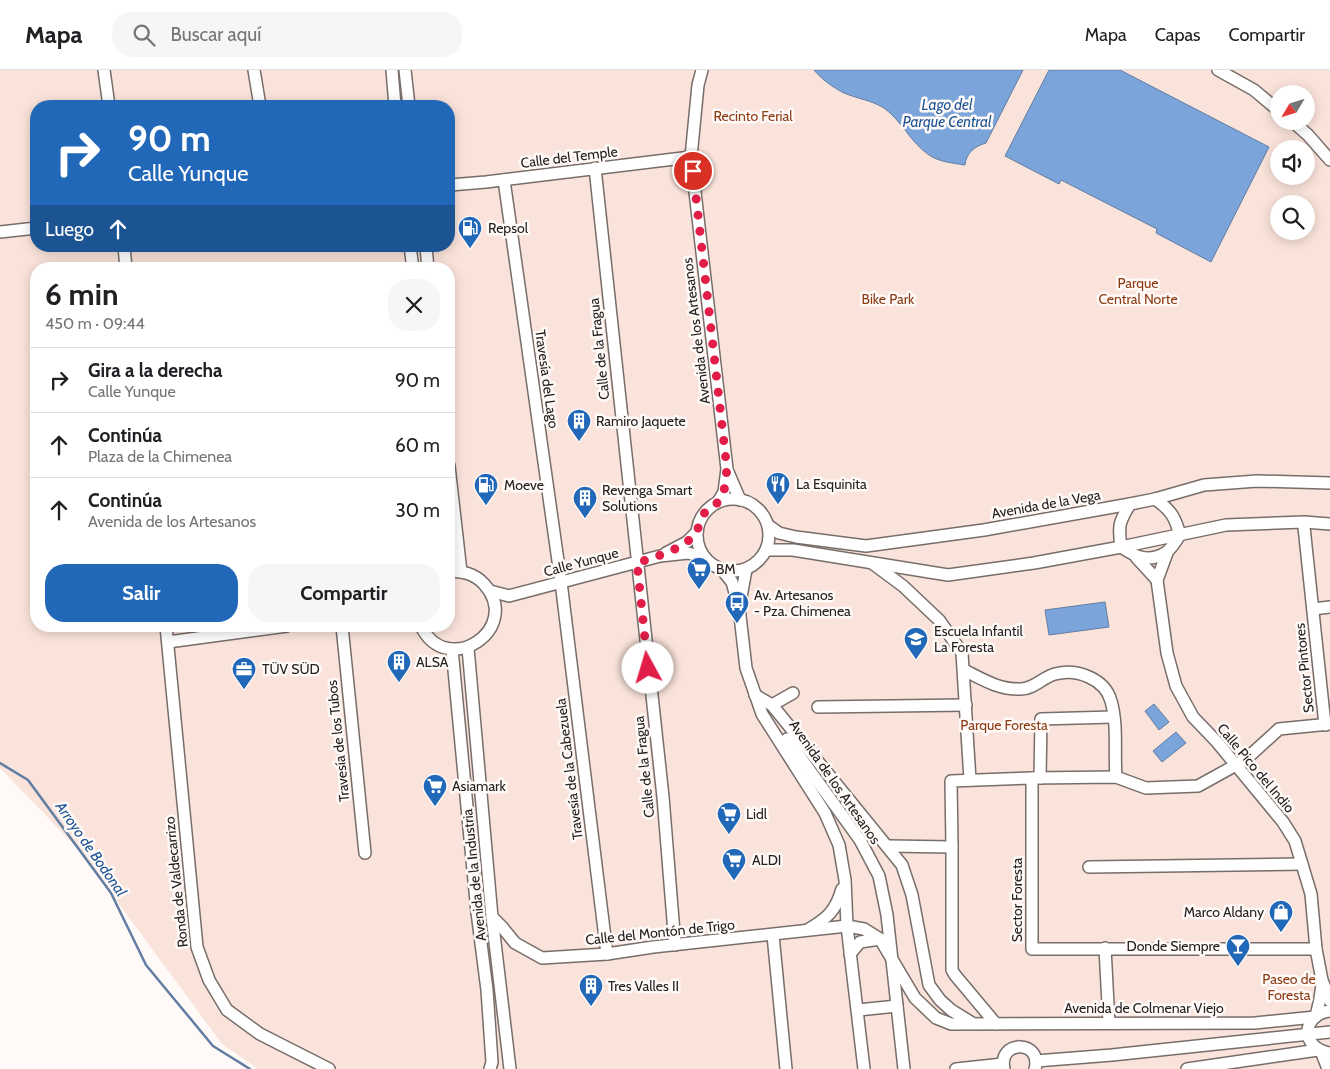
<!DOCTYPE html>
<html lang="es">
<head>
<meta charset="utf-8">
<style>
  :root { --surface:#fff; --page:#f6f6f6; --text:#202124; --muted:#757577; --line:#e0e0e0; --accent:#2268b8 }
  body { margin:0; font-family:Cabin,sans-serif; background:var(--page); color:var(--text); height:100vh; display:flex; flex-direction:column; font-size:19px; white-space:nowrap }
  * { box-sizing:border-box; margin:0 }
  p { font-size:16px; color:var(--muted) }
  .icon { flex:none; width:28px; height:28px; fill:none; stroke:currentColor; stroke-width:2; stroke-linecap:round; stroke-linejoin:round }
  .map { position:relative; flex:1; overflow:hidden }
  .panel { position:absolute; left:30px; top:192px; width:425px; height:370px; display:flex; flex-direction:column; background:var(--surface); border-radius:20px; box-shadow:0 2px 12px #0003 }
  .panel>* { flex:none }
  .banner { position:absolute; left:30px; top:30px; width:425px; height:152px; border-radius:20px; box-shadow:0 2px 12px #0003; background:#2268b8; color:#fff; overflow:hidden }
  .needle { width:32px; rotate:232deg }
  .fabs { position:absolute; left:1270px; top:15px; display:grid; gap:10px }
  .fabs a { display:grid; place-items:center; width:45px; height:45px; border-radius:50%; background:var(--surface); box-shadow:0 2px 12px #0003; font-size:25px }
  .pin { position:absolute; display:grid; place-items:center; width:42px; height:42px; color:#fff; margin:-21px; border:2px solid #fff; border-radius:50%; box-shadow:0 1px 5px #0007 }
  .me { position:absolute; width:55px; margin:-28px; rotate:354deg; stroke-linejoin:round; filter:drop-shadow(0 0 4px #0008) }
  .turn { display:flex; align-items:center; gap:18px; height:105px; padding:0 15px; font-size:22px }
  .turn .icon { width:65px; height:65px; stroke-width:2.5 }
  .turn b { display:block; font-size:35px; line-height:42px }
  .then { display:flex; align-items:center; height:48px; padding:0 15px; background:#0003; gap:10px; font-size:19px }
  .round { display:grid; place-items:center; flex:none; width:52px; height:52px; border-radius:20px; background:var(--page) }
  .overview { display:flex; align-items:center; justify-content:space-between; height:85px; padding:0 15px }
  h1 { font-size:30px; font-weight:800; line-height:38px }
  .action { display:flex; gap:10px; margin-top:auto; padding:10px 15px }
  .action a { flex:1; height:58px; border-radius:20px; background:var(--accent); color:#fff; font-size:20px; font-weight:800; line-height:58px; text-align:center }
  .action a+a { background:var(--page); color:var(--text) }
  ul { padding:0; list-style:none }
  li { display:flex; align-items:center; gap:15px; height:65px; padding:0 15px; border-top:1px solid var(--line) }
  li div { flex:1 }
  li b { display:block; font-size:19px }
  li em { font-style:normal }
  header { display:flex; align-items:center; gap:30px; box-sizing:border-box; height:70px; padding:0 25px; background:var(--surface); border-bottom:1px solid var(--line) }
  header strong { font-size:24px }
  nav { display:flex; gap:28px; margin-inline-start:auto; font-size:18px }
  .search { width:350px; height:45px; background:var(--page); display:flex; align-items:center; gap:12px; box-sizing:border-box; padding:0 18px; border-radius:20px; color:var(--muted); font-size:19px }
  .map>svg:first-child { display:block }
  .green { fill:#fae3da; fill-rule:evenodd }
  .water { fill:#7ba5da; stroke:#617da2 }
  .lines { fill:none; stroke-linecap:round; stroke-linejoin:round }
  .stream { stroke:#617da2; stroke-width:2.5 }
  .minor-casing { stroke:#776d69; stroke-width:14 }
  .minor { stroke:#fff; stroke-width:11 }
  .route { stroke:#e11d48; stroke-width:9; stroke-dasharray:0 16.2 }
  .labels { text-anchor:middle; dominant-baseline:central; stroke-width:5; stroke-linejoin:round; paint-order:stroke }
  .park-label { font-size:14px; fill:#8c3c15; stroke:#fffaf8 }
  .street-label { font-size:14px; fill:#25211f; stroke:#fffaf8 }
  .poi-label { font-size:14px; fill:#25211f; stroke:#fffaf8; text-anchor:start }
  .water-label { font-size:15px; font-style:italic; fill:#1d5495; stroke:#fffaf8 }
</style>
</head>
<body>
<header>
<strong>Mapa</strong>
<div class="search"><svg class="icon" aria-label="search" viewBox="0 0 24 24"><circle cx="10" cy="10" r="6"/><path d="M15 15l6 6"/></svg>Buscar aquí</div>
<nav><a>Mapa</a><a>Capas</a><a>Compartir</a></nav>
</header>
<div class="map">
<svg width="1330" height="999" viewBox="0 0 1330 999">
  <rect width="100%" height="100%" fill="#fffaf8"/>
  <!-- green -->
  <path class="green" d="M0 0H1330V999H258L222 974 80 781 0 698ZM1279 24H1306V51H1279ZM36 36H449V176H36ZM1279 79H1306V106H1279ZM1279 134H1306V161H1279ZM36 199H449V556H36Z"/>
  <!-- water -->
  <g class="water">
    <path d="M814 0H1023L986 73C975 76 966 83 965 95 953 93 939 92 929 85 910 72 902 51 884 38 871 30 858 29 844 23 834 18 821 9 814 0Z"/>
    <polygon points="1049,0 1120,0 1269,77 1211,192 1156,163 1157,159 1061,110 1059,114 1005,86"/>
    <polygon points="1105,532 1109,557 1049,565 1045,540"/>
    <polygon points="1154,634 1169,652 1159,660 1145,641"/>
    <polygon points="1176,662 1186,673 1162,692 1153,681"/>
  </g>
  <g class="lines">
    <!-- stream -->
    <polyline class="stream" points="0,693 28,710 111,823 146,895 213,976 250,999"/>
    <defs>
      <g id="minor">
        <polyline points="104,0 109,36"/>
        <polyline points="254,0 260,36"/>
        <polyline points="392,0 395,36"/>
        <polyline points="405,0 409,36"/>
        <polyline points="702,0 698,15 691,87 727,399 724,422 718,432"/>
        <polyline points="1218,0 1254,20 1279,41"/>
        <polyline points="1292,51 1308,65 1330,90"/>
        <polyline points="595,98 663,727 675,875"/>
        <polyline points="504,110 561,512 607,884"/>
        <polyline points="450,115 486,112 691,87"/>
        <polyline points="0,162 36,158"/>
        <polyline points="124,176 126,199"/>
        <polyline points="410,176 413,199"/>
        <polyline points="426,176 428,199"/>
        <polyline points="449,396 461,502"/>
        <polyline points="728,402 740,430"/>
        <circle cx="733" cy="465" r="36"/>
        <path d="M1130 434C1119 452 1118 456 1121 477 1136 487 1148 493 1165 483 1171 480 1176 470 1180 465 1175 447 1171 440 1155 429"/>
        <polyline points="769,456 779,463 796,467 866,476 984,460 1130,434 1155,429 1204,415 1257,411 1330,413"/>
        <polyline points="1304,457 1325,655"/>
        <polyline points="767,480 793,480 948,505 1034,493 1121,477 1226,455 1304,452 1330,454"/>
        <polyline points="666,483 687,472 697,462"/>
        <polyline points="1167,483 1157,510 1167,583 1176,616 1193,647 1217,672 1283,752 1295,771 1311,824 1316,879 1322,910 1330,931"/>
        <polyline points="1136,487 1157,510"/>
        <polyline points="872,493 903,516 939,550 962,583 970,710"/>
        <polyline points="723,501 732,512 739,537 746,598 762,644 825,743 839,775 845,810 847,856 864,999"/>
        <polyline points="490,521 509,526 660,486 688,483 703,487"/>
        <polyline points="740,532 746,500"/>
        <polyline points="1313,539 1330,537"/>
        <polyline points="166,556 197,877 209,910 227,940 260,964 329,999"/>
        <polyline points="342,556 365,783"/>
        <path d="M421 556C447 610 524 558 484 514 475 504 461 500 449 502"/>
        <polyline points="168,572 287,556"/>
        <polyline points="468,578 492,847 510,999"/>
        <polyline points="452,579 477,842 487,920 492,992 490,999"/>
        <path d="M964 600C982 609 999 620 1021 619 1034 619 1043 607 1055 604 1077 598 1105 609 1111 631 1118 655 1114 683 1116 707"/>
        <polyline points="755,625 772,635 902,795 912,825 929,915 940,930 951,940 972,953"/>
        <polyline points="772,635 793,623"/>
        <polyline points="818,637 966,635"/>
        <polyline points="787,669 860,770 879,806 887,845 904,999"/>
        <polyline points="1032,708 1032,879 1316,879"/>
        <polyline points="1040,708 1041,649 1113,647"/>
        <polyline points="888,776 952,777 952,900 955,905 996,954"/>
        <polyline points="952,777 951,711 1032,708 1116,707 1146,718 1198,716 1245,690 1279,659 1330,654"/>
        <polyline points="1089,797 1302,794"/>
        <polyline points="492,847 502,857 515,873 542,888 607,884 653,877 847,856 864,859 880,869 915,928 936,948 951,954 1255,953 1315,947"/>
        <path d="M809 859C828 848 836 840 842 819"/>
        <polyline points="773,865 786,999"/>
        <polyline points="1105,878 1109,953"/>
        <polyline points="850,884 860,872 880,869"/>
        <polyline points="858,940 897,936"/>
        <path d="M1330 941C1302 944 1299 978 1330 983"/>
        <polyline points="1316,946 1320,929 1322,914"/>
        <polyline points="1321,981 1328,999"/>
        <polyline points="1036,991 1112,985 1330,962"/>
        <polyline points="956,999 1003,994"/>
        <path d="M1004 999C997 969 1043 970 1035 999"/>
        <polyline points="1187,999 1318,980"/>
      </g>
    </defs>
    <!-- minor casing -->
    <use href="#minor" class="minor-casing"/>
    <!-- minor -->
    <use href="#minor" class="minor"/>
  </g>
  <g class="lines">
    <!-- route -->
    <path class="route" d="M648 598 637 493C655 487 684 479 696 463 699 458 699 451 703 445 707 439 713 437 718 432 726 424 725 410 727 399L693 101"/>
  </g>
  <!-- icons -->
  <defs>
    <symbol id="fuel-pin" viewBox="-11 -11 22 30"><path d="M0 17L-7.5 6A9.5 9.5 0 1 1 7.5 6Z" fill="#2268b8" stroke="#fffaf8"/><path d="M-5.5-6h7V0h2V4h1.3V-2.5L3-4.5l.8-.8L6-3V5H2.5V1h-1V6h-7ZM-4.2-4.7v3.2H.2V-4.7Z" fill="#fff"/></symbol>
    <symbol id="building-pin" viewBox="-11 -11 22 30"><path d="M0 17L-7.5 6A9.5 9.5 0 1 1 7.5 6Z" fill="#2268b8" stroke="#fffaf8"/><path d="M-4-6H4V6H1V3H-1V6H-4ZM-2.5-4.3h1.7v1.8h-1.7ZM.8-4.3h1.7v1.8H.8ZM-2.5-1h1.7V.8h-1.7ZM.8-1h1.7V.8H.8Z" fill="#fff"/></symbol>
    <symbol id="restaurant-pin" viewBox="-11 -11 22 30"><path d="M0 17L-7.5 6A9.5 9.5 0 1 1 7.5 6Z" fill="#2268b8" stroke="#fffaf8"/><path d="M-5-6h1v4h1v-4h1v4h1v-4h1v5L-1.5 .5V6h-2V.5L-5-1ZM5-6V6H3V1.5H1.5Q1.5-4 5-6Z" fill="#fff"/></symbol>
    <symbol id="supermarket-pin" viewBox="-11 -11 22 30"><path d="M0 17L-7.5 6A9.5 9.5 0 1 1 7.5 6Z" fill="#2268b8" stroke="#fffaf8"/><path d="M-6-5.5h2.5l.6 2H6L4.5 2H-2.5L-4.4-4H-6ZM-1.5 3.2a1.3 1.3 0 1 0 .1 0ZM3 3.2a1.3 1.3 0 1 0 .1 0Z" fill="#fff"/></symbol>
    <symbol id="bus-pin" viewBox="-11 -11 22 30"><path d="M0 17L-7.5 6A9.5 9.5 0 1 1 7.5 6Z" fill="#2268b8" stroke="#fffaf8"/><path d="M-5-6H5V4H4V6H2V4H-2V6H-4V4H-5ZM-3.5-4V0h7V-4ZM-3.5 1.2v1.5H-2V1.2ZM2 1.2v1.5H3.5V1.2Z" fill="#fff"/></symbol>
    <symbol id="school-pin" viewBox="-11 -11 22 30"><path d="M0 17L-7.5 6A9.5 9.5 0 1 1 7.5 6Z" fill="#2268b8" stroke="#fffaf8"/><path d="M0-5L7-2L0 1L-7-2ZM-4 1L0 2.5L4 1V4Q0 6-4 4Z" fill="#fff"/></symbol>
    <symbol id="office-pin" viewBox="-11 -11 22 30"><path d="M0 17L-7.5 6A9.5 9.5 0 1 1 7.5 6Z" fill="#2268b8" stroke="#fffaf8"/><path d="M-6-3h4V-5.5h4V-3h4V5H-6ZM-1-4.5V-3h2v-1.5ZM-6 0V1H6V0Z" fill="#fff"/></symbol>
    <symbol id="shop-pin" viewBox="-11 -11 22 30"><path d="M0 17L-7.5 6A9.5 9.5 0 1 1 7.5 6Z" fill="#2268b8" stroke="#fffaf8"/><path d="M-5-2.5h2.3a2.7 3.5 0 0 1 5.4 0H5L5.5 6h-11ZM-1.5-2.5h3a1.5 2.3 0 0 0-3 0Z" fill="#fff"/></symbol>
    <symbol id="bar-pin" viewBox="-11 -11 22 30"><path d="M0 17L-7.5 6A9.5 9.5 0 1 1 7.5 6Z" fill="#2268b8" stroke="#fffaf8"/><path d="M-6-5H6L.8 .8V4.5H3.5V6h-7V4.5H-.8V.8Z" fill="#fff"/></symbol>
  </defs>
  <g fill-rule="evenodd">
    <use href="#fuel-pin" x="456" y="144" width="28" height="38"/>
    <use href="#building-pin" x="565" y="337" width="28" height="38"/>
    <use href="#restaurant-pin" x="764" y="400" width="28" height="38"/>
    <use href="#fuel-pin" x="472" y="401" width="28" height="38"/>
    <use href="#building-pin" x="571" y="414" width="28" height="38"/>
    <use href="#supermarket-pin" x="685" y="485" width="28" height="38"/>
    <use href="#bus-pin" x="723" y="519" width="28" height="38"/>
    <use href="#school-pin" x="902" y="555" width="28" height="38"/>
    <use href="#building-pin" x="385" y="578" width="28" height="38"/>
    <use href="#office-pin" x="230" y="585" width="28" height="38"/>
    <use href="#supermarket-pin" x="421" y="702" width="28" height="38"/>
    <use href="#supermarket-pin" x="715" y="730" width="28" height="38"/>
    <use href="#supermarket-pin" x="720" y="776" width="28" height="38"/>
    <use href="#shop-pin" x="1267" y="828" width="28" height="38"/>
    <use href="#bar-pin" x="1224" y="862" width="28" height="38"/>
    <use href="#building-pin" x="577" y="902" width="28" height="38"/>
  </g>
  <g class="labels">
    <!-- park labels -->
    <g class="park-label">
      <text x="753" y="46">Recinto Ferial</text>
      <text x="1138" y="213">Parque<tspan x="1138" dy="16">Central Norte</tspan></text>
      <text x="888" y="229">Bike Park</text>
      <text x="1004" y="655">Parque Foresta</text>
      <text x="1289" y="909">Paseo de<tspan x="1289" dy="16">Foresta</tspan></text>
    </g>
    <!-- street labels -->
    <g class="street-label">
      <text transform="translate(569 87) rotate(-7)">Calle del Temple</text>
      <text transform="translate(696 261) rotate(-97)">Avenida de los Artesanos</text>
      <text transform="translate(599 279) rotate(-96)">Calle de la Fragua</text>
      <text transform="translate(547 309) rotate(82)">Travesía del Lago</text>
      <text transform="translate(1046 434) rotate(-10)">Avenida de la Vega</text>
      <text transform="translate(581 492) rotate(-15)">Calle Yunque</text>
      <text transform="translate(1304 598) rotate(-96)">Sector Pintores</text>
      <text transform="translate(338 671) rotate(-96)">Travesía de los Tubos</text>
      <text transform="translate(644 697) rotate(-96)">Calle de la Fragua</text>
      <text transform="translate(1256 698) rotate(50)">Calle Pico del Indio</text>
      <text transform="translate(569 699) rotate(-97)">Travesía de la Cabezuela</text>
      <text transform="translate(835 712) rotate(55)">Avenida de los Artesanos</text>
      <text transform="translate(474 805) rotate(-96)">Avenida de la Industria</text>
      <text transform="translate(176 812) rotate(-96)">Ronda de Valdecarrizo</text>
      <text transform="translate(1017 830) rotate(-90)">Sector Foresta</text>
      <text transform="translate(660 862) rotate(-6)">Calle del Montón de Trigo</text>
      <text x="1144" y="938">Avenida de Colmenar Viejo</text>
    </g>
    <!-- poi labels -->
    <g class="poi-label">
      <text x="488" y="158">Repsol</text>
      <text x="596" y="351">Ramiro Jaquete</text>
      <text x="796" y="414">La Esquinita</text>
      <text x="504" y="415">Moeve</text>
      <text x="602" y="420">Revenga Smart<tspan x="602" dy="16">Solutions</tspan></text>
      <text x="716" y="499">BM</text>
      <text x="754" y="525">Av. Artesanos<tspan x="754" dy="16">- Pza. Chimenea</tspan></text>
      <text x="934" y="561">Escuela Infantil<tspan x="934" dy="16">La Foresta</tspan></text>
      <text x="416" y="592">ALSA</text>
      <text x="262" y="599">TÜV SÜD</text>
      <text x="452" y="716">Asiamark</text>
      <text x="746" y="744">Lidl</text>
      <text x="752" y="790">ALDI</text>
      <text x="1264" y="842" text-anchor="end">Marco Aldany</text>
      <text x="1220" y="876" text-anchor="end">Donde Siempre</text>
      <text x="608" y="916">Tres Valles II</text>
    </g>
    <!-- water labels -->
    <g class="water-label">
      <text x="947" y="35">Lago del<tspan x="947" dy="17">Parque Central</tspan></text>
      <text transform="translate(91 779) rotate(55)">Arroyo de Bodonal</text>
    </g>
  </g>
</svg>
<div class="fabs">
<a><svg class="needle" viewBox="-14 -14 28 28"><path d="M0-13l5 13h-10z" fill="#e53935"/><path d="M0 13l5-13h-10z" fill="#757577"/></svg></a>
<a><svg class="icon" aria-label="sound" viewBox="0 0 24 24"><path d="M4 9h4l5-4v14l-5-4H4zM17 9q2 3 0 6"/></svg></a>
<a><svg class="icon" aria-label="search" viewBox="0 0 24 24"><circle cx="10" cy="10" r="6"/><path d="M15 15l6 6"/></svg></a>
</div>
<div class="pin" style="left:693px;top:101px;background:#d93025"><svg class="icon" aria-label="arrive" viewBox="0 0 24 24"><path d="M6 21V4h12l-3 4 3 4H6"/></svg></div>
<svg class="me" style="left:648px;top:598px" viewBox="-20 -20 40 40"><circle r="19" fill="#fff"/><path d="M0-13L10 11 0 6-10 11z" fill="#e11d48"/></svg>
<div class="banner">
<div class="turn"><svg class="icon" aria-label="right" viewBox="0 0 24 24"><path d="M7 20v-9h11M14 6l5 5-5 5"/></svg><div><b>90 m</b>Calle Yunque</div></div>
<div class="then">Luego<svg class="icon" aria-label="ahead" viewBox="0 0 24 24"><path d="M12 20V5M6 11l6-6 6 6"/></svg></div>
</div>
<section class="panel">
<div class="overview"><div><h1>6 min</h1><p>450 m · 09:44</p></div><a class="round"><svg class="icon" aria-label="close" viewBox="0 0 24 24"><path d="M6 6l12 12M18 6L6 18"/></svg></a></div>
<ul>
<li><svg class="icon" aria-label="right" viewBox="0 0 24 24"><path d="M7 20v-9h11M14 6l5 5-5 5"/></svg><div><b>Gira a la derecha</b><p>Calle Yunque</p></div><em>90 m</em></li>
<li><svg class="icon" aria-label="ahead" viewBox="0 0 24 24"><path d="M12 20V5M6 11l6-6 6 6"/></svg><div><b>Continúa</b><p>Plaza de la Chimenea</p></div><em>60 m</em></li>
<li><svg class="icon" aria-label="ahead" viewBox="0 0 24 24"><path d="M12 20V5M6 11l6-6 6 6"/></svg><div><b>Continúa</b><p>Avenida de los Artesanos</p></div><em>30 m</em></li>
</ul>
<div class="action"><a>Salir</a><a>Compartir</a></div>
</section>
</div>
</body>
</html>
